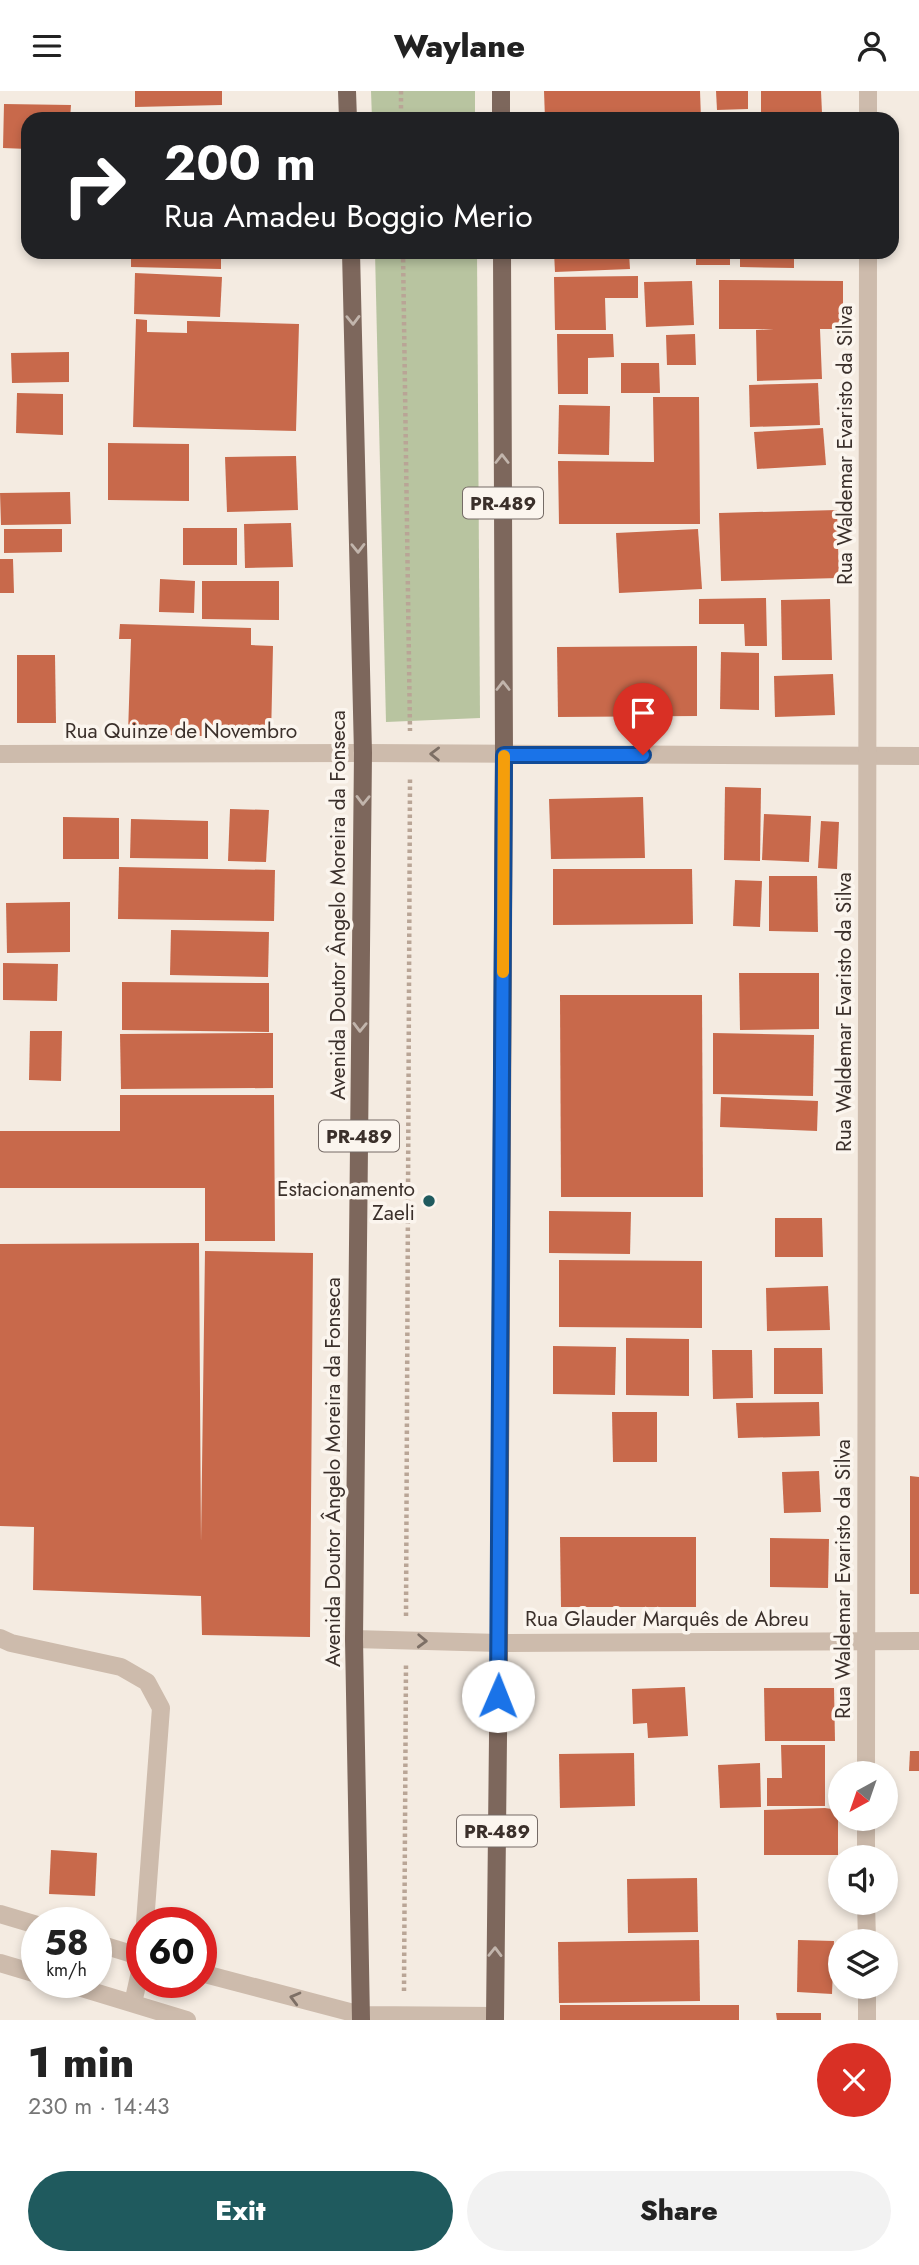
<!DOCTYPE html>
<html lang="en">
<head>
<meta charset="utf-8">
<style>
  :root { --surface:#fff; --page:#f2f2f2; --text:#222; --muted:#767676; --accent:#1f5a5e }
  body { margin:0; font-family:Jost,sans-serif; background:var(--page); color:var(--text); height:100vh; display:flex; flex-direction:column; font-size:26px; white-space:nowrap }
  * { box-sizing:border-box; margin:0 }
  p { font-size:23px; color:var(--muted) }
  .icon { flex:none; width:38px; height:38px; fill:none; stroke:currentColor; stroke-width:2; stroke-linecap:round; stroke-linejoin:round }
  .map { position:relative; height:1929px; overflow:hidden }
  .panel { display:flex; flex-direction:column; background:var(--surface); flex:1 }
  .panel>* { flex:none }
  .hud { position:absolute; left:21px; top:21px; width:878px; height:147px; border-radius:21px; box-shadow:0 4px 10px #0003; background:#202124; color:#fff; overflow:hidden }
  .needle { width:46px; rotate:220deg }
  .tools { position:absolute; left:828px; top:1670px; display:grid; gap:14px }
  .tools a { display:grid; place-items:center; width:70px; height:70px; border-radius:50%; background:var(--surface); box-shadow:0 4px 10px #0003; font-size:35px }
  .speed { position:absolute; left:21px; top:1816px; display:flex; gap:14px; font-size:35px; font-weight:700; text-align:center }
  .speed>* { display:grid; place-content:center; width:91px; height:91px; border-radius:50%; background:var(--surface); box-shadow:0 4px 10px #0003; line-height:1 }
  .speed small { font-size:18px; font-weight:400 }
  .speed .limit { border:10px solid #d22; background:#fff; color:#111 }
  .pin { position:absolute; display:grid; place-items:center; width:60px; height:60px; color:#fff; margin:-72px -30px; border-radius:50% 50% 50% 0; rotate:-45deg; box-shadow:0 0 7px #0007 }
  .pin .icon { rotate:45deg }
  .me { position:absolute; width:77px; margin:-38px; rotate:1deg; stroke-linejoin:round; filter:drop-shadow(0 0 5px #0008) }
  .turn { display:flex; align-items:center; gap:24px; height:147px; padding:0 28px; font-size:32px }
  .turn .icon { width:91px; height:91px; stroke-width:2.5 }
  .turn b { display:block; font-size:49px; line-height:60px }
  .round { display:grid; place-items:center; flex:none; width:74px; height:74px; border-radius:37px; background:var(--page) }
  .head { display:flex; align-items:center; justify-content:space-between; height:119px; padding:0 28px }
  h1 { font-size:42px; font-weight:800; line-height:52px }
  .button { display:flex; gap:14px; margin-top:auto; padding:14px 28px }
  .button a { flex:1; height:80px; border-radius:42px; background:var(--accent); color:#fff; font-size:28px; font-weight:800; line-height:80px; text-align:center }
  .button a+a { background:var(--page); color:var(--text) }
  header { display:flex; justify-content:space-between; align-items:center; height:91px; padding:0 28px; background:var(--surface); font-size:32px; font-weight:800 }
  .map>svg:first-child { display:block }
  .green { fill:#b8c4a0 }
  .building { fill:#c8694b }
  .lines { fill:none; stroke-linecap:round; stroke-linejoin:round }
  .path { stroke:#b9a596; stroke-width:4.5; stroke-dasharray:3.5 3.5; stroke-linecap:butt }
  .minor { stroke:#cdbbac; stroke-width:18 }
  .major { stroke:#7d675c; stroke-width:18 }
  .oneway { stroke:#c2b5ac }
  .oneway2 { stroke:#7d6f65 }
  .route-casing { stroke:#114b97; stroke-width:18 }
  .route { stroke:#1a73e8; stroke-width:12 }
  .slow { stroke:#f59e0b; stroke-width:12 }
  .poi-dot { fill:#1f5a5e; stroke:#fbf5ee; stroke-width:2.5 }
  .labels { text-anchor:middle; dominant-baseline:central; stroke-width:7; stroke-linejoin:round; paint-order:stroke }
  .shield { fill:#fbf5ee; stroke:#756b66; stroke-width:2 }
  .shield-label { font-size:19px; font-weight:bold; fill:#3b302b }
  .street-label { font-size:21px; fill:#3b302b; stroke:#fbf5ee }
  .poi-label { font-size:21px; fill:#3b302b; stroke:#fbf5ee; text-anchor:end }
</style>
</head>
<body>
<header><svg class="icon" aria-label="menu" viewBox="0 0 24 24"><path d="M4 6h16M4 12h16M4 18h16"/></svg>Waylane<svg class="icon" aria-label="person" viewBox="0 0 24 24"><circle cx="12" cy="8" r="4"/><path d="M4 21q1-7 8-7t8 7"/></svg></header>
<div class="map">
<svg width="919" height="1929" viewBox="0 0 919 1929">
  <rect width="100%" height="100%" fill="#f4ebe1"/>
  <!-- green -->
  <g class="green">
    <polygon points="371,0 475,0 475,28 372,28"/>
    <polygon points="375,161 477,161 480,627 386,631"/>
  </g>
  <!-- building -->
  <g class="building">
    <polygon points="135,0 222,0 222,14 135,16"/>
    <polygon points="544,0 700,0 701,28 545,28"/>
    <polygon points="716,0 748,0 748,18 717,19"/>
    <polygon points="761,0 821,0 822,22 761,23"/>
    <polygon points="4,13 71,14 70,28 28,28 28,58 3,57"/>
    <polygon points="134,22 220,23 220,28 134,28"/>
    <polygon points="131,161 221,161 221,178 131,176"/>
    <polygon points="554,161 629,161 630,178 555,181"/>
    <rect x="696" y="161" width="34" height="13"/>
    <polygon points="740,161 794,161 794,177 740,176"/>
    <polygon points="135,182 222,186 220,226 134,223"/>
    <polygon points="638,185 638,207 605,207 606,239 555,239 554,186"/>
    <polygon points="719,189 843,190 843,238 820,238 822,288 757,290 756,239 774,238 719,238"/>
    <polygon points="692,190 694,234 646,236 644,191"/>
    <polygon points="136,228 147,229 147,241 187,242 187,230 299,233 296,340 133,336"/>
    <polygon points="557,243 613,243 614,266 588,267 588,303 558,303"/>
    <polygon points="695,243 696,274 667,274 666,244"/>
    <polygon points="69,261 69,291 12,292 11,262"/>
    <polygon points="621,272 659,272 660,302 621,302"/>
    <polygon points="818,292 820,334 750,336 749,294"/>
    <polygon points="17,302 63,303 63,344 16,342"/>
    <polygon points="653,306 699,306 700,433 559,433 558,370 654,371"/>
    <polygon points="559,314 610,315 609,364 558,363"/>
    <polygon points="823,337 826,374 757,378 754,341"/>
    <polygon points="108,352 189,353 189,410 108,409"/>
    <polygon points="296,365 298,419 227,421 225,366"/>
    <polygon points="70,401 71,433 1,434 0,402"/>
    <polygon points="837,419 839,487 721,490 719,422"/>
    <polygon points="291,432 293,476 245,477 244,433"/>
    <rect x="183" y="437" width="54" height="37"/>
    <polygon points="4,438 62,438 62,461 4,462"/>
    <polygon points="698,438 702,498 619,502 616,442"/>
    <polygon points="0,468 13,468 14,502 0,502"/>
    <polygon points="160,488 195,490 194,522 159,521"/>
    <polygon points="202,490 279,490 279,529 202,528"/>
    <polygon points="766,507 767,555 745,555 744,533 699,533 699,508"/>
    <polygon points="830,508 832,569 782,569 781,509"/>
    <polygon points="120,533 251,537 251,554 273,555 271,647 128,643 131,548 119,548"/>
    <polygon points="697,555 697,625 558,626 557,556"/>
    <polygon points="721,561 759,562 759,619 720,618"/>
    <polygon points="17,564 55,564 56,632 17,632"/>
    <polygon points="833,583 835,624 775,626 774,585"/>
    <polygon points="725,696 761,697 760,770 724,769"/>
    <polygon points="643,706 645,767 551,768 549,708"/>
    <polygon points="230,718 269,719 266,771 228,770"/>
    <polygon points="764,723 811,725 809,771 762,769"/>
    <polygon points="63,726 119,727 119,768 63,768"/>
    <polygon points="131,728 208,730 208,768 130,767"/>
    <polygon points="821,730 839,731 837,778 818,777"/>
    <polygon points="119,776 275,779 274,830 118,828"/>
    <polygon points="553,778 692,778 693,833 553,834"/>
    <polygon points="769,785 817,785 818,841 769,840"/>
    <polygon points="735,789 762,790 760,836 733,835"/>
    <polygon points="70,811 70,861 7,862 6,812"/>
    <polygon points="171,839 269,841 268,886 170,884"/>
    <polygon points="3,872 58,873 57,910 3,909"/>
    <polygon points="739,882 819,882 819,938 740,939"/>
    <polygon points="122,891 269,892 269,941 122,939"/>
    <polygon points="560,904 702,904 703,1106 561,1106"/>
    <polygon points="30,940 62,940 61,990 29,989"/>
    <polygon points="273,942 273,997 121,998 120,943"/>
    <polygon points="713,942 814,944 813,1005 713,1003"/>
    <polygon points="120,1004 274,1004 275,1150 205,1150 205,1097 0,1097 0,1040 120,1040"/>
    <polygon points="721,1006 818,1010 817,1040 720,1036"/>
    <polygon points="549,1120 631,1121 630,1163 549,1162"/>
    <polygon points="775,1127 822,1127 823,1166 775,1166"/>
    <polygon points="199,1152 201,1452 205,1160 313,1162 310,1546 202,1544 201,1505 33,1499 34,1436 0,1435 0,1153"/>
    <polygon points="559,1169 702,1170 702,1237 559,1236"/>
    <polygon points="828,1195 830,1239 767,1240 766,1197"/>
    <polygon points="626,1247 689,1248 689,1305 626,1304"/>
    <polygon points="553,1255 616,1256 615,1304 553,1303"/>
    <polygon points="774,1257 822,1257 823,1303 774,1303"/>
    <polygon points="712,1259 752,1259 753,1307 713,1308"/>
    <polygon points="819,1311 820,1345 738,1347 736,1312"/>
    <polygon points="612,1321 657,1321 657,1371 613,1371"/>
    <polygon points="819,1380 821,1421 784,1422 782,1381"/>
    <polygon points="910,1385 919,1386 919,1503 910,1503"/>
    <polygon points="560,1446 696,1446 696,1516 561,1516"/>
    <polygon points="770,1447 829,1448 828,1497 770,1496"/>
    <polygon points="685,1596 688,1645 648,1647 647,1632 633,1633 632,1598"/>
    <polygon points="764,1597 834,1597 835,1650 765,1650"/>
    <polygon points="781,1654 825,1654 825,1715 767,1715 767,1687 782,1687"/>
    <polygon points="910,1660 919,1660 919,1680 909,1680"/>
    <polygon points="634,1662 635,1715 560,1717 559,1663"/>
    <polygon points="760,1672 761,1716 720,1717 718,1674"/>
    <polygon points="825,1717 838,1719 838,1764 764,1764 764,1719"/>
    <polygon points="51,1759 97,1762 95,1805 49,1803"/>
    <polygon points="697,1787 698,1841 628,1842 627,1788"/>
    <polygon points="699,1849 700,1910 559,1912 558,1851"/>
    <polygon points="798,1849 834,1850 832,1903 797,1901"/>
    <rect x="560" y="1914" width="179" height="15"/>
    <polygon points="776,1922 821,1922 821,1929 777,1929"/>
  </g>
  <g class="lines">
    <!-- path -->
    <g class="path">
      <polyline points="401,0 401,28"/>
      <polyline points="403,161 410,640"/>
      <polyline points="406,1525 410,687"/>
      <polyline points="404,1900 406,1572"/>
    </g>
    <!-- minor -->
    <g class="minor">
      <polyline points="868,28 868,0"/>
      <polyline points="0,663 363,662 919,665"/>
      <polyline points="0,1547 11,1552 121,1576 147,1591 161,1617 145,1832"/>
      <polyline points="354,1548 499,1552 919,1550"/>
      <polyline points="866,1682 868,161"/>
      <polyline points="866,1727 866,1766"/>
      <polyline points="866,1811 867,1850"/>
      <polyline points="0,1823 37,1834"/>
      <polyline points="96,1852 142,1866"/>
      <polyline points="0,1872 37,1883"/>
      <polyline points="201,1882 361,1924 495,1925"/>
      <polyline points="65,1892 187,1929"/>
      <polyline points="867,1895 867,1929"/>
      <polyline points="133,1912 142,1872"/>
    </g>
    <!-- major -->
    <g class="major">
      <polyline points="347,0 348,28"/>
      <polyline points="501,0 501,28"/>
      <polyline points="351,161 363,662 354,1548 361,1929"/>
      <polyline points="495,1929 499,1552 504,664 502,161"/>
    </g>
  </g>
  <!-- one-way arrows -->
  <defs><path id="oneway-chevron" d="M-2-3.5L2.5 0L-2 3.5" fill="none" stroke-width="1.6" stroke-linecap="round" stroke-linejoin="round" transform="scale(1.75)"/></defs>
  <g class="oneway">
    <use href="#oneway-chevron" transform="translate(353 229) rotate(89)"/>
    <use href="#oneway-chevron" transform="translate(502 368) rotate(-90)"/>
    <use href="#oneway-chevron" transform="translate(358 457) rotate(89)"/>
    <use href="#oneway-chevron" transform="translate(503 595) rotate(-90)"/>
    <use href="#oneway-chevron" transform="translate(363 709) rotate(91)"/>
    <use href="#oneway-chevron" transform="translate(360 936) rotate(91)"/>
    <use href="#oneway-chevron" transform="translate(495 1861) rotate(-89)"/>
  </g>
  <g class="oneway2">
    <use href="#oneway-chevron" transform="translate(435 663) rotate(-179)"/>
    <use href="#oneway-chevron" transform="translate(422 1550) rotate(2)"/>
    <use href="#oneway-chevron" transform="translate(295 1907) rotate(-165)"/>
  </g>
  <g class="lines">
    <defs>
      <polyline id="route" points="498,1605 504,664 643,664"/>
    </defs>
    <!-- route casing -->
    <use href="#route" class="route-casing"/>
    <!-- route -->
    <use href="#route" class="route"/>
    <!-- slow -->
    <polyline class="slow" points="503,881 504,665"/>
  </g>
  <!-- markers -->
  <circle class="poi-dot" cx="429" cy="1110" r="7"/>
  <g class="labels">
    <!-- shield labels -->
    <g class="shield">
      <rect x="463" y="396.5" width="80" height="31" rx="5"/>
      <rect x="319" y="1029.5" width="80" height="31" rx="5"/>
      <rect x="457" y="1724.5" width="80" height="31" rx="5"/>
    </g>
    <g class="shield-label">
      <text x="503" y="412">PR-489</text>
      <text x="359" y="1045">PR-489</text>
      <text x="497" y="1740">PR-489</text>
    </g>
    <!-- street labels -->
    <g class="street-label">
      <text transform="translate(845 354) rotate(-90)">Rua Waldemar Evaristo da Silva</text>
      <text x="181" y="640">Rua Quinze de Novembro</text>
      <text transform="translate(338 814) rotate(-90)">Avenida Doutor Ângelo Moreira da Fonseca</text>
      <text transform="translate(844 921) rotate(-90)">Rua Waldemar Evaristo da Silva</text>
      <text transform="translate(333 1381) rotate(-90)">Avenida Doutor Ângelo Moreira da Fonseca</text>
      <text transform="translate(843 1488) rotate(-90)">Rua Waldemar Evaristo da Silva</text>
      <text x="667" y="1528">Rua Glauder Marquês de Abreu</text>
    </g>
    <!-- poi labels -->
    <g class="poi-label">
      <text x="415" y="1098">Estacionamento<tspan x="415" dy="24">Zaeli</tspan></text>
    </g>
  </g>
</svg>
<div class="tools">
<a><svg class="needle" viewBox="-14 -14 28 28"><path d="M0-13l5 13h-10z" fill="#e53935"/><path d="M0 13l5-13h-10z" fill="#767676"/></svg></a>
<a><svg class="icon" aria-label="sound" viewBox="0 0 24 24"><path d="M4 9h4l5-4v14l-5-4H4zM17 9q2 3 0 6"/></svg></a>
<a><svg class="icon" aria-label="layers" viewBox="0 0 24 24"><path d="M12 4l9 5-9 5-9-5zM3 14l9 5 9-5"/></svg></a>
</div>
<div class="speed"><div>58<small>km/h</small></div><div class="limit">60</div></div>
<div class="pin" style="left:643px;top:664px;background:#d93025"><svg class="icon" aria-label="arrive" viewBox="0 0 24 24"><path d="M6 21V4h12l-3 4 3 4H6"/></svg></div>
<svg class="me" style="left:498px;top:1605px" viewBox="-20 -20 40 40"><circle r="19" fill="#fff"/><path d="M0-13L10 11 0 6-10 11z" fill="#1a73e8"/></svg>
<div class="hud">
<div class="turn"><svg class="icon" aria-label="right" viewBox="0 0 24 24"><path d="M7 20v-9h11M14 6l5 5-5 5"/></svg><div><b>200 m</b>Rua Amadeu Boggio Merio</div></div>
</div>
</div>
<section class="panel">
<div class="head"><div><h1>1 min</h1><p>230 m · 14:43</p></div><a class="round" style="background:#d93025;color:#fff"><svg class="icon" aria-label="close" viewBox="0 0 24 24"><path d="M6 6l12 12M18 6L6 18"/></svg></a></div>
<div class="button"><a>Exit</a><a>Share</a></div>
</section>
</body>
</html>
